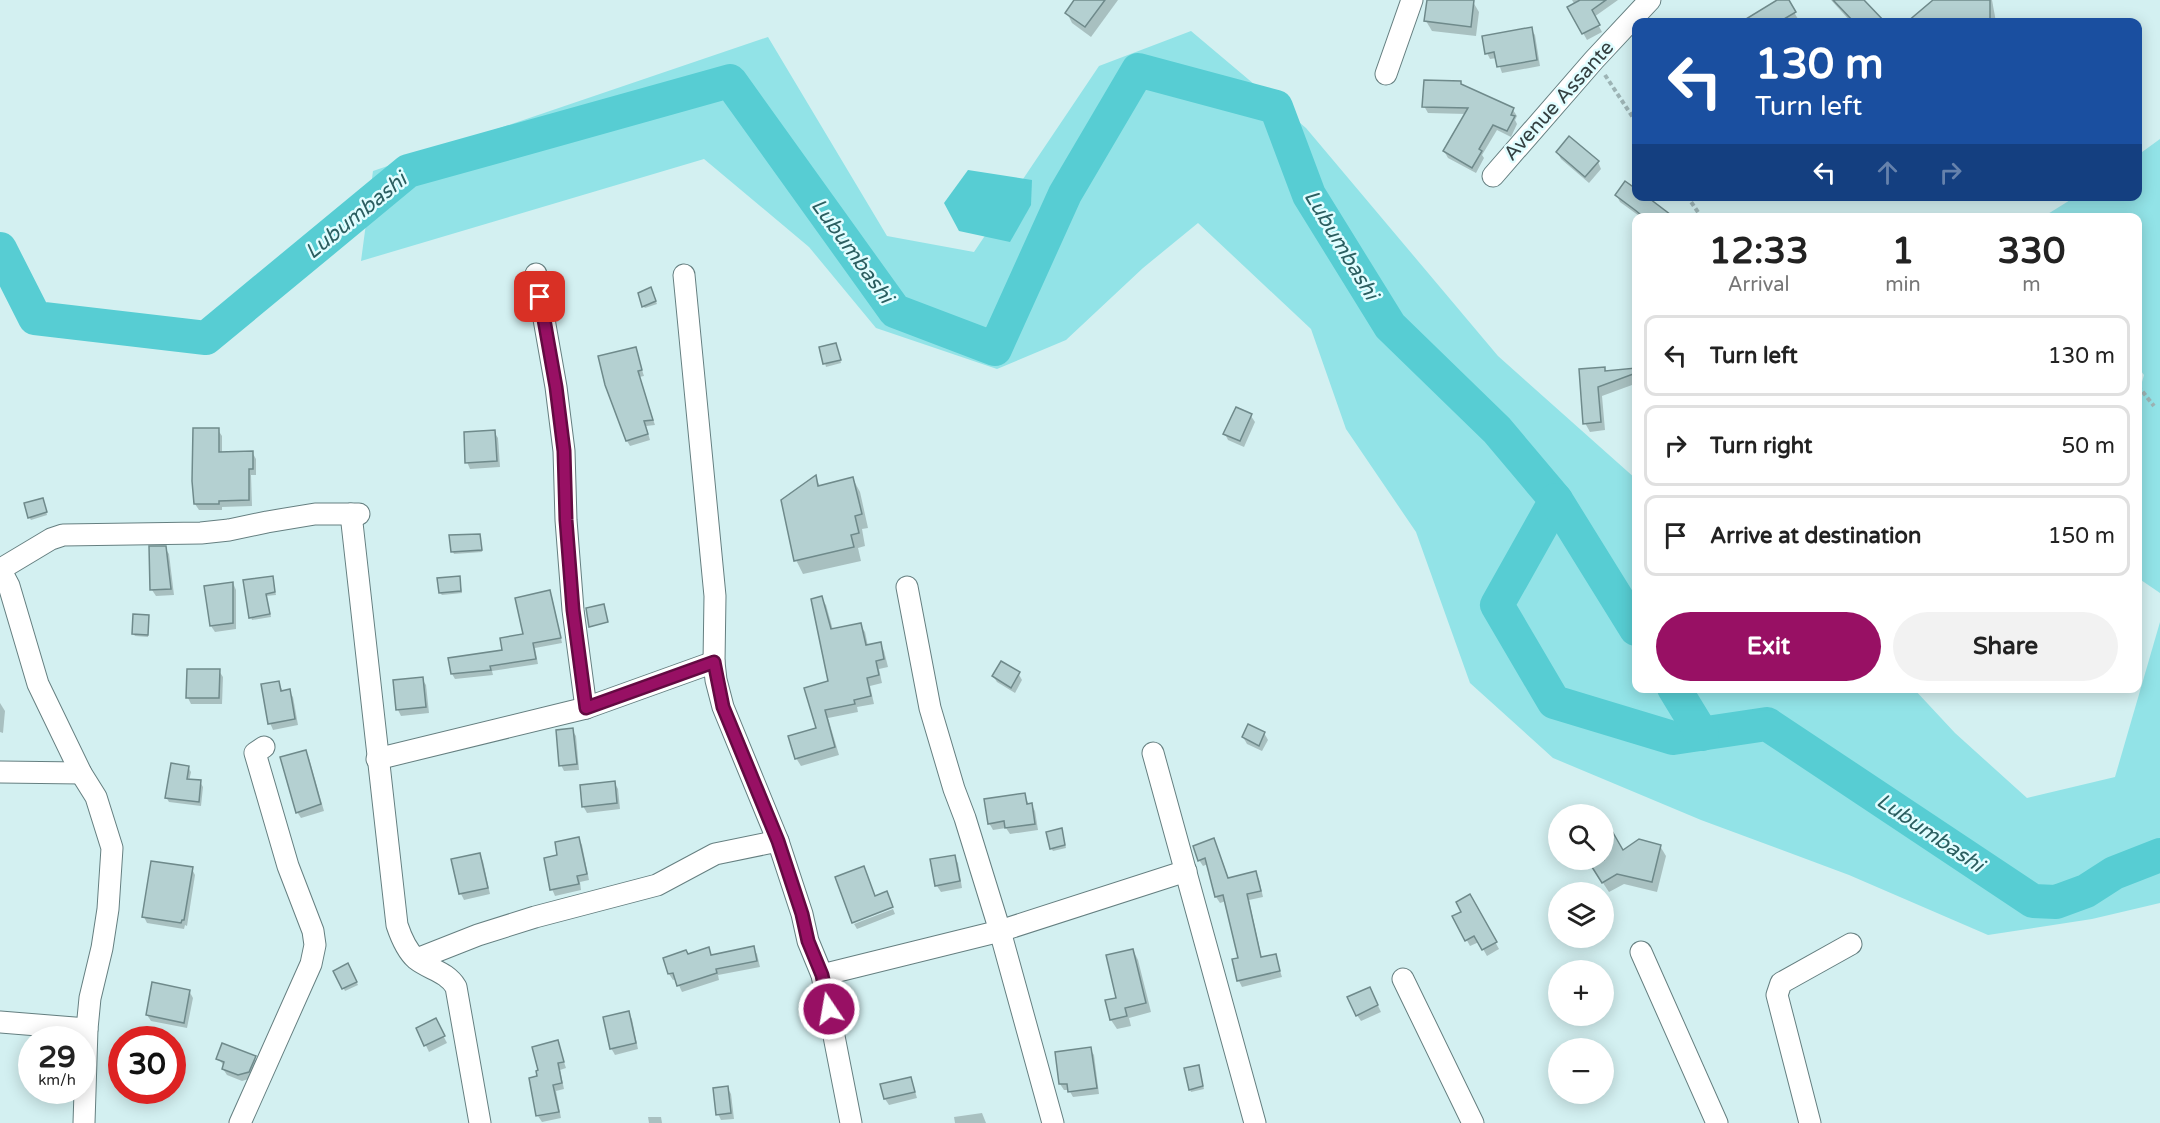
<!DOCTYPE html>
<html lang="en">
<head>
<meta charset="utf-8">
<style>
  :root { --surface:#fff; --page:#f2f2f2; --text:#222; --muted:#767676; --line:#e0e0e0; --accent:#981064 }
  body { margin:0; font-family:"Varela Round",sans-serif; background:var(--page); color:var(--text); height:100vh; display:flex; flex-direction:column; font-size:22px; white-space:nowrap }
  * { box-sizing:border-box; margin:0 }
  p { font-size:20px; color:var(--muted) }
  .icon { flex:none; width:33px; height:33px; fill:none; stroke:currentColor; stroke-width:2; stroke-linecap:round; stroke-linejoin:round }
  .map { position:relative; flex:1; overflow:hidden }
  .details { position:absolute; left:1632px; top:213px; width:510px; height:480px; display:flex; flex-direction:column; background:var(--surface); border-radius:12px; box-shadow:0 3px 15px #0003 }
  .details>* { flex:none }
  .top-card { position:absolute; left:1632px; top:18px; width:510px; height:183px; border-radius:12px; box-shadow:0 3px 15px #0003; background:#1a4fa0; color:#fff; overflow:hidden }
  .buttons { position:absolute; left:1548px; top:804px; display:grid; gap:12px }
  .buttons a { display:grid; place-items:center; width:66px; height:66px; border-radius:50%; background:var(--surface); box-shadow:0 3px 15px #0003; font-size:30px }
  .speed { position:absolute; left:18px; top:1026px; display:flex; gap:12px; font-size:30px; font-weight:700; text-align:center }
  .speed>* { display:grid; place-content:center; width:78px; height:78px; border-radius:50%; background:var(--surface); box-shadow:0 3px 15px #0003; line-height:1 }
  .speed small { font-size:15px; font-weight:400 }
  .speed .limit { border:9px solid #d22; background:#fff; color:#111 }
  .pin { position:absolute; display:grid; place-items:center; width:51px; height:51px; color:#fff; margin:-26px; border-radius:12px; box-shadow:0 3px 9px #0006 }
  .me { position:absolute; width:66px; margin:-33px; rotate:348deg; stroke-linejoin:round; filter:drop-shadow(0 0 4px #0008) }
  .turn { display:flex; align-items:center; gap:21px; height:126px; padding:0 24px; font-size:27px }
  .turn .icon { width:78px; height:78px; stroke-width:2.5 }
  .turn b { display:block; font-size:42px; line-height:51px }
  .lanes { display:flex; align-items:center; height:57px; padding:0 24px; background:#0003; justify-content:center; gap:30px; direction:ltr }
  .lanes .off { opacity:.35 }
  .eta { display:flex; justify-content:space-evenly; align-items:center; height:102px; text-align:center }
  .eta b { font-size:36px; font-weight:700; line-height:42px }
  .primary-button { display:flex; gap:12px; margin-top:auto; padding:12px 24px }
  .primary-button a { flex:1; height:69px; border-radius:36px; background:var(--accent); color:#fff; font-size:24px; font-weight:700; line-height:69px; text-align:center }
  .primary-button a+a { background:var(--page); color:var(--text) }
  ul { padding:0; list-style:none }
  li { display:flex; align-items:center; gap:18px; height:81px; margin:0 12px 9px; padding:0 12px; border:3px solid var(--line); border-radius:12px }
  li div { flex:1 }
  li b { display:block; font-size:22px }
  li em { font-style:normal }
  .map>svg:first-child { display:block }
  .green { fill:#92e3e7 }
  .water { fill:#57cdd3 }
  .shadow { fill:#0003 }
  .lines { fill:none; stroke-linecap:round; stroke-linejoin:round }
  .river { stroke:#57cdd3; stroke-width:34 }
  .building { fill:#b4d0d1; stroke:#6f8a8b; stroke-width:1.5 }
  .street-casing { stroke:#657f80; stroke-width:23 }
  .path { stroke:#9db4b5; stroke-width:4; stroke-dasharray:4.5 3; stroke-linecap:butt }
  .street { stroke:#fff; stroke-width:21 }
  .route-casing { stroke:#630a41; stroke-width:15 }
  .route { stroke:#981064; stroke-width:10 }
  .labels { text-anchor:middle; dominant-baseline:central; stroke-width:5; stroke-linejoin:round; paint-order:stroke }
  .street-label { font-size:20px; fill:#343f40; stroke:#e0fdff }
  .water-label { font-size:21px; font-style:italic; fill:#2b5e60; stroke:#e0fdff }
</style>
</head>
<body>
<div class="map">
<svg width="2160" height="1123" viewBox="0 0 2160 1123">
  <rect width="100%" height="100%" fill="#d3f0f1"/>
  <!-- green -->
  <g class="green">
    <polygon points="1191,31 1306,128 1498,356 1636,479 1636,688 1914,689 1955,733 2027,798 2115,777 2160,622 2160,903 2092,919 1988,935 1849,875 1701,820 1553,758 1470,683 1416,532 1346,429 1311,329 1198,223 1143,268 1066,340 997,369 876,328 809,247 704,159 361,261 373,171 768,37 887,236 974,252 1099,66"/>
    <polygon points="2160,139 2160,593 2138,578 2138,396 2144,375 2138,367 2138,218 2043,217 2075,197 2138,196 2138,155"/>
  </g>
  <!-- water -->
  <polygon class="water" points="968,170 1032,180 1031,205 1010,242 959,231 944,203"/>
  <!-- shadow -->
  <g class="shadow">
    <polygon points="1076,0 1118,0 1091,37 1072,23 1067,13"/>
    <polygon points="1428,0 1470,0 1473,2 1479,12 1476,36 1432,31 1426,21"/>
    <polygon points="1572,0 1618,0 1594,17 1602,32 1587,40 1569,8 1575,5"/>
    <polygon points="1780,0 1787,0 1798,19 1792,22 1759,22 1755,16"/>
    <polygon points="1831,0 1865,0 1863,1 1883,22 1851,22"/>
    <polygon points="1935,0 1992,0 1996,22 1918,22 1915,17"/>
    <polygon points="1531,29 1535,35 1540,66 1502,73 1497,58 1490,59 1487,53"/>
    <polygon points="1461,86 1513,110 1517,116 1515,120 1517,124 1511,137 1497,130 1482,155 1484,158 1476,173 1448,158 1444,151 1466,114 1428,113 1424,106"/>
    <polygon points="1557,152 1598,162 1601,169 1589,183 1561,159"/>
    <polygon points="1626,183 1636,191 1636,196 1671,218 1642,218 1620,202 1617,196"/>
    <polygon points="652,292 657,304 645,308 643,306"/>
    <polygon points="837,347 841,363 826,367 821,348"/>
    <polygon points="635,349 644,376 639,377 655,425 646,426 650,440 630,446 627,441"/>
    <polygon points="1604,368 1606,372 1636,370 1636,439 1632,385 1602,396 1605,430 1590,432 1585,423"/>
    <polygon points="1236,409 1251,416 1255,422 1244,447 1228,440 1225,434"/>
    <polygon points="218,430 222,436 222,453 252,452 256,459 256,475 251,475 252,506 222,507 222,510 199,510 195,504"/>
    <polygon points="494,432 498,438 500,467 470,469 467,462"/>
    <polygon points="815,477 820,486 853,479 860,492 868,528 862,529 865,546 858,548 861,561 803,574 796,560"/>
    <polygon points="44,503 47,515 31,520 29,517"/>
    <polygon points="479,535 482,552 454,554 453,552"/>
    <polygon points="165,548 169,554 174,595 156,596 152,590"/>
    <polygon points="459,577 462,593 442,595 440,593"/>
    <polygon points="272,578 276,595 266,596 271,617 252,620 251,617"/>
    <polygon points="233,583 236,590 236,629 215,632 211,626"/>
    <polygon points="549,592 552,597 562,643 535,648 538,664 492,671 493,675 455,679 452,674 450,659 503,651 525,635"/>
    <polygon points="821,598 826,605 833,630 860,625 865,632 868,646 880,643 884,651 888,667 879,669 882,683 870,686 874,704 857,707 858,712 828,718 839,755 801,766 796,758 818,729 830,682"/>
    <polygon points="148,616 148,637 135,636 133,633"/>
    <polygon points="219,671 223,677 222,704 191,704 188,698"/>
    <polygon points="1018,673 1022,680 1015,693 997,682 993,676"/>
    <polygon points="422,679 426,685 429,713 401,716 398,710"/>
    <polygon points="279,683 283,692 289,691 293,697 298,725 273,730 270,723"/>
    <polygon points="0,703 5,711 3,733 0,732"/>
    <polygon points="572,730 576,736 579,770 564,771 561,765"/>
    <polygon points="1264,733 1268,740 1262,751 1247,744 1243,737"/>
    <polygon points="305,752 309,758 324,811 301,818 297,812"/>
    <polygon points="188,767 191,772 189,781 200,782 203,787 201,806 169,802 166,797"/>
    <polygon points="614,782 618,789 620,809 587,813 583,806"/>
    <polygon points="1024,794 1029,805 1031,804 1035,811 1038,830 1010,834 1006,828 993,830 989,823"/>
    <polygon points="1607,825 1623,852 1660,846 1666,856 1657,892 1624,884 1609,892 1593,868 1604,860 1604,827"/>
    <polygon points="1062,832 1066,848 1053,851 1051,848"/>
    <polygon points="579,839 582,845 589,880 580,882 581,890 555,896 552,889 559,856"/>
    <polygon points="1217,846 1229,880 1255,873 1259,879 1263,897 1249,900 1262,959 1275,955 1282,977 1242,987 1239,981 1234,961 1240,959 1226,901 1220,903 1216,897 1208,864 1203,866 1199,860"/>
    <polygon points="479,854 483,861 490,894 464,900 461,894 453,860"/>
    <polygon points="954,856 958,863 962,888 941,892 937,886 932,861"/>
    <polygon points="192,869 195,875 187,926 185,925 184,929 147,923 144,917"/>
    <polygon points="1470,896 1499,949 1487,956 1479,942 1470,946 1454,917 1463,912"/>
    <polygon points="893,909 895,914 857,929 854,924"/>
    <polygon points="753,948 757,954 760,967 718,975 719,980 682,992 676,979 673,980 669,974 664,959 688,955 708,949 712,956"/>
    <polygon points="1133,950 1138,960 1151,1012 1129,1018 1131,1026 1117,1029 1111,1020 1107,1001 1118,999"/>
    <polygon points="348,965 358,985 345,991 335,971"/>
    <polygon points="189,991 193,998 187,1028 151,1021 147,1015"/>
    <polygon points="1373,995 1381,1012 1361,1021 1357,1015"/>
    <polygon points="628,1013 632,1019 638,1049 615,1055 611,1048"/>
    <polygon points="435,1020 447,1043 429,1052 418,1029"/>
    <polygon points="557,1041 566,1068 560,1070 564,1089 556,1091 561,1118 542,1122 538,1116 531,1079 539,1077"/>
    <polygon points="1090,1049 1094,1055 1099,1094 1073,1097 1069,1090 1064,1090 1060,1084"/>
    <polygon points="254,1057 258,1064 252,1078 242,1081 227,1075 223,1069 224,1066 218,1058"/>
    <polygon points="1198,1066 1204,1089 1191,1092 1190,1089"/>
    <polygon points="911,1078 917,1098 889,1105 885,1099"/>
    <polygon points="727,1087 731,1094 734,1119 721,1120 718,1114"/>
    <polygon points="982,1113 986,1123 955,1123 954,1117"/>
    <polygon points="648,1117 661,1117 662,1123 649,1123"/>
  </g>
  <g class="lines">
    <!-- river -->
    <g class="river">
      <polyline points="0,249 35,318 206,338 408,171 730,81 895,311 995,349 1065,194 1138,70 1276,107 1309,195 1390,326 1497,430 1556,500 1497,605 1554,702 1673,738 1767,724 2033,901 2056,902 2086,891 2114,873 2160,855"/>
      <polyline points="1556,500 1636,629"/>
      <polyline points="1674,688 1702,734"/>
    </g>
  </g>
  <!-- building -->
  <g class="building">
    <polygon points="1074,0 1105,0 1085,27 1065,13"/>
    <polygon points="1427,0 1474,0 1471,27 1424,21"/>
    <polygon points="1580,0 1606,0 1592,10 1600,25 1582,34 1567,7"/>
    <polygon points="1777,0 1789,0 1796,12 1779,22 1741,22"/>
    <polygon points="1833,0 1864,0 1885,22 1854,22"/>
    <polygon points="1933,0 1990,0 1990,22 1907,22"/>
    <polygon points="1532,27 1537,60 1497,67 1494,52 1485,54 1482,36"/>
    <polygon points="1424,80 1461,81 1461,84 1514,108 1511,115 1515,116 1507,131 1493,125 1479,149 1482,151 1472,168 1443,151 1468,108 1422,107"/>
    <polygon points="1569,136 1599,161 1585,177 1556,152"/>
    <polygon points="1625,181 1636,189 1636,196 1646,196 1675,218 1645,218 1635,210 1615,195"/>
    <polygon points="651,287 656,301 642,307 638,293"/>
    <polygon points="836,343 841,360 823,364 819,347"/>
    <polygon points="636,347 642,370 638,371 653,420 644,421 648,434 626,441 605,385 598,356"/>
    <polygon points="1605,367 1605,371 1636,368 1636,373 1598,387 1601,422 1583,424 1579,369"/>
    <polygon points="1236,407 1252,414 1240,441 1223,434"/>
    <polygon points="193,428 219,428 219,452 253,451 253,469 249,469 249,500 219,501 219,504 194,504 192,481"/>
    <polygon points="495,430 497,461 465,463 464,432"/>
    <polygon points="816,475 818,486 853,477 862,514 855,516 859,533 851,535 854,547 794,561 781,500"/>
    <polygon points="43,498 47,512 28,518 24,503"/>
    <polygon points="480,534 482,550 451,552 449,535"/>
    <polygon points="149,546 166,546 171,589 150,590"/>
    <polygon points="273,576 275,592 266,594 270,614 249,618 243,580"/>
    <polygon points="460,576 461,591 439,593 437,578"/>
    <polygon points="233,582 233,623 210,626 204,586"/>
    <polygon points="550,590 561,638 533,643 536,659 490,666 491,670 451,674 448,658 502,650 500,638 523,634 515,598"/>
    <polygon points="822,596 831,629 861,623 866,645 881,642 884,659 876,661 879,675 867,678 871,696 854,700 855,704 825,710 835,747 795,759 788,736 816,728 804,688 828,681 811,599"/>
    <polygon points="604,604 608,622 589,627 586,608"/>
    <polygon points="133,614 149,615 148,635 132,634"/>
    <polygon points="1001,661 1020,672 1011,688 992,676"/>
    <polygon points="187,669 220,669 219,698 186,698"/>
    <polygon points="423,677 426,707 396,710 393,680"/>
    <polygon points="279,681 281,691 290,689 295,719 268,724 261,684"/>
    <polygon points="1248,724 1265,732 1259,746 1242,737"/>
    <polygon points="573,728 577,764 559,766 556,730"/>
    <polygon points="306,750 321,804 296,813 280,757"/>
    <polygon points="171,763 189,766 187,779 201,780 199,802 165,798"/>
    <polygon points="615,781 617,803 582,807 580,785"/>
    <polygon points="1025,793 1027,804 1032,803 1035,824 1005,828 1004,821 988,824 984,799"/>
    <polygon points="1604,817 1623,850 1639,839 1661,845 1652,882 1617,874 1602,883 1592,867 1599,860 1604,860"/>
    <polygon points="1062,828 1065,845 1050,849 1046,832"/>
    <polygon points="579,837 587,874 577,876 579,884 550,890 544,858 557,855 555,842"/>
    <polygon points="1214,838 1228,878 1256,871 1261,891 1247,894 1261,957 1276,954 1280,971 1237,981 1232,959 1238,958 1223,895 1215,897 1205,858 1198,861 1193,846"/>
    <polygon points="480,853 488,888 459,894 451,859"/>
    <polygon points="955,855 960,881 935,886 930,859"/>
    <polygon points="151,861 193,867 184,920 182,920 181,923 142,917"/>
    <polygon points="864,866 875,896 887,891 893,907 852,923 835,877"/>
    <polygon points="1470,894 1497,942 1482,950 1474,936 1465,941 1452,916 1461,912 1456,902"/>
    <polygon points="754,946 757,961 716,969 717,973 677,986 673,973 668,974 663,958 686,950 688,954 709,947 711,955"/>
    <polygon points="1133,949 1146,1003 1125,1008 1127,1016 1110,1020 1105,1000 1116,998 1106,955"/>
    <polygon points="348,963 357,982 342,989 333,971"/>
    <polygon points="152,982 190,990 184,1023 146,1015"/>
    <polygon points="1370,987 1378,1005 1356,1016 1347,997"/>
    <polygon points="629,1011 636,1043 610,1049 603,1017"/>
    <polygon points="436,1018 445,1036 424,1046 416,1028"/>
    <polygon points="558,1040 564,1062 558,1063 562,1083 553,1085 559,1112 536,1116 529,1078 537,1076 536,1071 538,1070 532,1047"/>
    <polygon points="222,1043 256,1056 249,1072 238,1075 222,1069 224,1062 216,1059"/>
    <polygon points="1091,1047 1097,1088 1068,1092 1067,1084 1059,1084 1055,1052"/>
    <polygon points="1199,1065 1203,1086 1189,1090 1184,1068"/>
    <polygon points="911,1077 915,1092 884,1099 880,1084"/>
    <polygon points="728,1086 731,1113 716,1115 713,1088"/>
  </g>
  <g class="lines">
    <defs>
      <g id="street">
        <polyline points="1386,74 1412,0"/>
        <polyline points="1493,176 1594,60 1650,0"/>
        <polyline points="536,274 556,387 564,451 566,520 573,610 586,708"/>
        <polyline points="684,275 715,596 714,662 716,680 723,707 778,841 802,914 808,941 822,975 851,1123"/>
        <path d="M351 514 397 925C401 937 406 950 416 959 430 970 446 971 456 987L480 1123"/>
        <polyline points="0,569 9,586 38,684 81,773 96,797 112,848 108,909 102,948 90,998 87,1029 84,1123"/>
        <polyline points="1,569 51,539 63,535 201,533 229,530 267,522 315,514 359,514"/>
        <polyline points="907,587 930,708 954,789 965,818 1000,931 1053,1123"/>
        <polyline points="1153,753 1255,1123"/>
        <polyline points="377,759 586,708 714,662"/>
        <polyline points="0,772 81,773"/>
        <polyline points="1641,952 1717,1123"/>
        <polyline points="417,959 478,935 535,917 657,885 715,854 778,841"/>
        <polyline points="822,975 1000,931 1186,871"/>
        <polyline points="1403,979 1473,1123"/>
        <polyline points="0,1022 87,1029"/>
        <polyline points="240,1123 311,964 315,945 313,931 288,866 255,753 264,747"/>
        <polyline points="1810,1123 1777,995 1781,983 1851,944"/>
      </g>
    </defs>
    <!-- street casing -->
    <use href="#street" class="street-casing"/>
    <!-- path -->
    <g class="path">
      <polyline points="1605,75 1636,122"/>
      <polyline points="1687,196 1702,218"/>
      <polyline points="2138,386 2154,406"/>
    </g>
    <!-- street -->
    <use href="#street" class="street"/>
  </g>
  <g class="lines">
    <defs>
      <polyline id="route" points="540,297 556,387 564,451 566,520 573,610 586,708 714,662 723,707 778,841 802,914 808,941 822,975 829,1009"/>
    </defs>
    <!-- route casing -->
    <use href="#route" class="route-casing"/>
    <!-- route -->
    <use href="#route" class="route"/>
  </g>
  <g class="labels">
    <!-- street labels -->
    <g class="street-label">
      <text transform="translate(1559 101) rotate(-48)">Avenue Assante</text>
    </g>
    <!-- water labels -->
    <g class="water-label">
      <text transform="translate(356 216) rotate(-39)">Lubumbashi</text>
      <text transform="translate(1341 245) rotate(59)">Lubumbashi</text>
      <text transform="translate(852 251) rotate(54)">Lubumbashi</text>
      <text transform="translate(1930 833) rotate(34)">Lubumbashi</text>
    </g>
  </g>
</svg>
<div class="buttons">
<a><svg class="icon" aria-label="search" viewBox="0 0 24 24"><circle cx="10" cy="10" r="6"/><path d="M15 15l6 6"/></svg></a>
<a><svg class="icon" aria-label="layers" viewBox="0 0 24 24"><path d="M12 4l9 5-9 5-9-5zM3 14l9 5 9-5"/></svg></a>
<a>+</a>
<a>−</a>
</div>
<div class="speed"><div>29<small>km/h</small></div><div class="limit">30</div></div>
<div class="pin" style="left:540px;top:297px;background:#d93025"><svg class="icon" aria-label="arrive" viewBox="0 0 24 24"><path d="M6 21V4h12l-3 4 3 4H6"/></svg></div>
<svg class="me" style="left:829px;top:1009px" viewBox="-20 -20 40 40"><circle r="17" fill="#981064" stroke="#fff" stroke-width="3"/><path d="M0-11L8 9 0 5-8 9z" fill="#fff"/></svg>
<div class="top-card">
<div class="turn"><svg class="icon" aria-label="left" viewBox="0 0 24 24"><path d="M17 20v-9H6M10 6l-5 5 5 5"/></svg><div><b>130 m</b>Turn left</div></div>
<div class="lanes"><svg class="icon" aria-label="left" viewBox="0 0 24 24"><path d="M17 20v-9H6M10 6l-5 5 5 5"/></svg><svg class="icon off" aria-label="ahead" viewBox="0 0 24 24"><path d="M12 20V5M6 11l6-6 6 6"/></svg><svg class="icon off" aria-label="right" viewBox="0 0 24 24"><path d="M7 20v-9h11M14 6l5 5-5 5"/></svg></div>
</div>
<section class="details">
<div class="eta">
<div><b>12:33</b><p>Arrival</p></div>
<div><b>1</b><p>min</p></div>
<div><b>330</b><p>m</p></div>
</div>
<ul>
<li><svg class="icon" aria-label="left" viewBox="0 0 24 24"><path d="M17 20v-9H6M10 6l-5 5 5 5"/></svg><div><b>Turn left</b></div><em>130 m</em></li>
<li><svg class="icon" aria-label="right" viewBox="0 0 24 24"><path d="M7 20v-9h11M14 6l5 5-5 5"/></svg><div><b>Turn right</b></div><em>50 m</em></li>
<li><svg class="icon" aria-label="arrive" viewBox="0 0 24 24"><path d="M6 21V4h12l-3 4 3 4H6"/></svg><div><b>Arrive at destination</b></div><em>150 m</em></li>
</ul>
<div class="primary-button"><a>Exit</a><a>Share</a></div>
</section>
</div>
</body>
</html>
